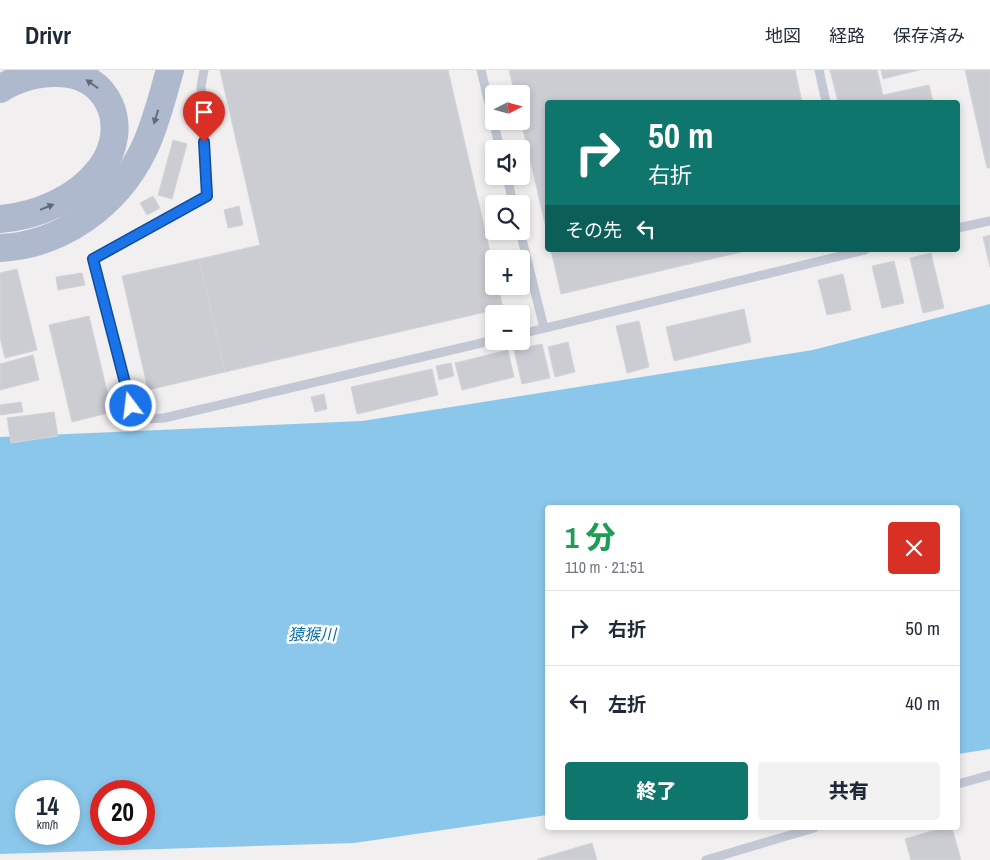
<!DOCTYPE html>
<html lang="ja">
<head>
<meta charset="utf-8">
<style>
  :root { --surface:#fff; --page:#f2f2f3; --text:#1f2937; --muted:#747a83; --line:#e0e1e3; --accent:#0f766e }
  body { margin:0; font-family:"Archivo Narrow","Noto Sans JP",sans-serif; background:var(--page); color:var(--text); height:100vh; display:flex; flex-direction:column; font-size:19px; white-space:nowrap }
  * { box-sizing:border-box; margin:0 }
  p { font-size:16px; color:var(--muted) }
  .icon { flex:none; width:28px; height:28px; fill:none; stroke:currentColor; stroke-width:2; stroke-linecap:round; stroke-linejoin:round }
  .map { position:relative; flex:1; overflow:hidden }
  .drawer { position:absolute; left:545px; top:435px; width:415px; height:325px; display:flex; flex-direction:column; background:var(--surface); border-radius:5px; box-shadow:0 2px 8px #0003 }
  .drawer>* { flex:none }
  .guide { position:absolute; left:545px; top:30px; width:415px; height:152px; border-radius:5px; box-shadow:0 2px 8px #0003; background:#0f766e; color:#fff; overflow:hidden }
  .needle { width:32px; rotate:84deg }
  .buttons { position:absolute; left:485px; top:15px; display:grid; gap:10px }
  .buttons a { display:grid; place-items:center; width:45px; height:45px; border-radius:5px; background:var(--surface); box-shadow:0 2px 8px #0003; font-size:25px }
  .speed { position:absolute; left:15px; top:710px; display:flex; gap:10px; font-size:25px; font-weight:700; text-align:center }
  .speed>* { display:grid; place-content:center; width:65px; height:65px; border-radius:50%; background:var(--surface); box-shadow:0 2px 8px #0003; line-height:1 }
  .speed small { font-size:12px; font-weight:400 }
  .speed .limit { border:8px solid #d22; background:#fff; color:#111 }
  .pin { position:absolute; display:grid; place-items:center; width:42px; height:42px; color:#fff; margin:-51px -21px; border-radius:50% 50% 50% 0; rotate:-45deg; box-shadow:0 0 5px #0007 }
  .pin .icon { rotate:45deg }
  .me { position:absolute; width:55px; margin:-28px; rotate:345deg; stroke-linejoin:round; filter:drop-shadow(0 0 4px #0008) }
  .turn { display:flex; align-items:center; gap:18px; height:105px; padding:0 20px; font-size:22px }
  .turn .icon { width:65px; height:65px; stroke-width:2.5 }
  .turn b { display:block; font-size:35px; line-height:42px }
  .then { display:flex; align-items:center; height:48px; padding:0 20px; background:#0003; gap:10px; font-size:19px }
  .round { display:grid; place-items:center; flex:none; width:52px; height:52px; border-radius:5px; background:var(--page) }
  .head { display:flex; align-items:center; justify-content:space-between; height:85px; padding:0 20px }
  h1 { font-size:30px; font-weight:800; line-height:38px; color:#1e9e55 }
  .button { display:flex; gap:10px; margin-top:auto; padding:10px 20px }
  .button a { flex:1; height:58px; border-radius:5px; background:var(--accent); color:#fff; font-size:20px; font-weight:800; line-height:58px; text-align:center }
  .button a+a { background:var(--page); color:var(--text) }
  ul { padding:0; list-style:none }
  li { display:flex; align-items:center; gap:15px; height:75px; padding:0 20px; border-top:1px solid var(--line) }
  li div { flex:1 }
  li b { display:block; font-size:19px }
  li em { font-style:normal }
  header { display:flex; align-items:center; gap:30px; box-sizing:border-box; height:70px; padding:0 25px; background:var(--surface); border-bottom:1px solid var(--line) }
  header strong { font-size:24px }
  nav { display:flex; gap:28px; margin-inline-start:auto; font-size:18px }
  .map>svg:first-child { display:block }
  .water { fill:#8bc7eb; fill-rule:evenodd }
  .building { fill:#cccdd3; stroke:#d3d4da }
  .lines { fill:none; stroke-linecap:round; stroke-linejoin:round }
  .service { stroke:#c3c8d4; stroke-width:9 }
  .primary { stroke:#afb9cd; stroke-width:28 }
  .oneway { fill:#616a78 }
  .route-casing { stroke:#114b97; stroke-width:12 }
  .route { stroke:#1a73e8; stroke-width:9 }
  .labels { text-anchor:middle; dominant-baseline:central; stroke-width:5; stroke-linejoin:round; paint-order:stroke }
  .water-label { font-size:16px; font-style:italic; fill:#0e6ea8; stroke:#fff }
</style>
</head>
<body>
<header>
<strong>Drivr</strong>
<nav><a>地図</a><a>経路</a><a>保存済み</a></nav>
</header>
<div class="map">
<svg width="990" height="790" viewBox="0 0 990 790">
  <rect width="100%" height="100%" fill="#f1efef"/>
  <!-- water -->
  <path class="water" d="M990 234V679L958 684V438H548L547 745 354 773 0 784V367L362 351 813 280ZM26 721H69V764H26ZM101 721H144V764H101Z"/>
  <!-- building -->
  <g class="building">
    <polygon points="220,0 448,0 494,199 494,216 498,216 503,238 225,302 199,189 260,175"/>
    <polygon points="509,0 795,0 802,32 548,32 548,166 521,51 521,24 515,24"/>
    <polygon points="830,0 877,0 883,25 929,15 933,32 838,32"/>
    <polygon points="881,0 919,0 883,9"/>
    <polygon points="965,0 990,0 990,98 987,98"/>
    <polygon points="173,70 187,74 172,129 158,125"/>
    <polygon points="153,126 160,138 147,145 140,133"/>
    <polygon points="239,136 243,155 228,158 224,140"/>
    <polygon points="990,165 990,197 983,167"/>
    <polygon points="551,180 750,180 561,224"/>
    <polygon points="931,183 944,238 923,243 910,188"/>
    <polygon points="199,189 225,302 148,320 122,206"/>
    <polygon points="894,191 904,233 882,238 872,196"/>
    <polygon points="17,199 37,280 5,288 0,268 0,203"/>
    <polygon points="82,203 85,215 58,220 56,207"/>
    <polygon points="843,204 851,240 827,245 818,210"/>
    <polygon points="744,239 751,272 674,291 666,257"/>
    <polygon points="89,246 112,342 72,352 49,255"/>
    <polygon points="639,251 649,297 627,303 616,256"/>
    <polygon points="568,272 575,302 555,307 548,277"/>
    <polygon points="542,274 550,308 522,314 514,280"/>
    <polygon points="508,280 514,307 462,320 455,293"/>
    <polygon points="33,285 39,310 0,320 0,294"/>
    <polygon points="451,293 454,306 439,310 436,296"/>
    <polygon points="432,299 438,325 357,344 351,317"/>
    <polygon points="324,324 327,339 315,342 311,327"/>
    <polygon points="21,332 23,342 0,345 0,335"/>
    <polygon points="54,342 58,366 11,373 7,348"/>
    <polygon points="942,758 952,758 961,790 911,790 905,769"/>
    <polygon points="592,773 597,790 538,790 538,789"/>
  </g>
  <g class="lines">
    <!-- service -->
    <g class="service">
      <polyline points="204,0 201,17 207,126 93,189 131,336 148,349 164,348 494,270"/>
      <polyline points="481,0 500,79"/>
      <polyline points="819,0 826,32"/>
      <polyline points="507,106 513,134"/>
      <polyline points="958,158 990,151"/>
      <polyline points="520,161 544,258"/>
      <polyline points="521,264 865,180"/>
      <polyline points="958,714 990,705"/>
      <polyline points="706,790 814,758"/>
    </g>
    <!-- primary -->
    <g class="primary">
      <path d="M0 19C15 9 36 3 54 3 109 0 132 58 100 99 77 129 37 146 0 149"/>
      <path d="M0 178C62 175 117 135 144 79 156 54 162 27 170 0"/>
    </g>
  </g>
  <!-- one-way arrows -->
  <defs><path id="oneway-solid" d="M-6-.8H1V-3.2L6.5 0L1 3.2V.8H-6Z" transform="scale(1.25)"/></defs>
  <g class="oneway">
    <use href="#oneway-solid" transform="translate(92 14) rotate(-145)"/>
    <use href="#oneway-solid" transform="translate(156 47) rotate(107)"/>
    <use href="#oneway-solid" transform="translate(47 137) rotate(-22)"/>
  </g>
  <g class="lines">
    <defs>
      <polyline id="route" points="131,336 93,189 207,126 204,72"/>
    </defs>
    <!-- route casing -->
    <use href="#route" class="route-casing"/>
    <!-- route -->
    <use href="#route" class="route"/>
  </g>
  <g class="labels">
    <!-- water labels -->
    <g class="water-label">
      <text x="312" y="564">猿猴川</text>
    </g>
  </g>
</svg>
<div class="buttons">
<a><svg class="needle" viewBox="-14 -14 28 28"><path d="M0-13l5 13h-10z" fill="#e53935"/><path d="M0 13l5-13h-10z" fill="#747a83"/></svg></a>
<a><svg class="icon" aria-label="sound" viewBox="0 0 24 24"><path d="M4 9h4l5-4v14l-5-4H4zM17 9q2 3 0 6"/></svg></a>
<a><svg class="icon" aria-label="search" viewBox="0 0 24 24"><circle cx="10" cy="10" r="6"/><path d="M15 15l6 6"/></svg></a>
<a>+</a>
<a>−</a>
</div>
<div class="speed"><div>14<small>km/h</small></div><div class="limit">20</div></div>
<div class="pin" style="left:204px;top:72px;background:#d93025"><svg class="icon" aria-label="arrive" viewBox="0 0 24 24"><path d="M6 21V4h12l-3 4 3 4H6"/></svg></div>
<svg class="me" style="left:131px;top:336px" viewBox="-20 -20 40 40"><circle r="17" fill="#1a73e8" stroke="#fff" stroke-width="3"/><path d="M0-11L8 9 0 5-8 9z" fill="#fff"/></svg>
<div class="guide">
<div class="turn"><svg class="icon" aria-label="right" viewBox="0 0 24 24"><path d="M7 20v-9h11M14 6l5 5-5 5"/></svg><div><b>50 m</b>右折</div></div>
<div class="then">その先<svg class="icon" aria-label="left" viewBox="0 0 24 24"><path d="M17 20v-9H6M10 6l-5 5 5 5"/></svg></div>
</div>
<section class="drawer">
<div class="head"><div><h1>1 分</h1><p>110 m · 21:51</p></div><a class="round" style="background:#d93025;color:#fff"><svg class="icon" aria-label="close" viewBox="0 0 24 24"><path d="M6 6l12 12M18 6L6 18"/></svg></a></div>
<ul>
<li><svg class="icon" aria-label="right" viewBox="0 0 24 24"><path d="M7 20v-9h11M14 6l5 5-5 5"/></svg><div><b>右折</b></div><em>50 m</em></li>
<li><svg class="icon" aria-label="left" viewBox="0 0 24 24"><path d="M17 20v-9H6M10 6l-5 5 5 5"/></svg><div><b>左折</b></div><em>40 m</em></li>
</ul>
<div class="button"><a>終了</a><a>共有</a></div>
</section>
</div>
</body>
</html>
